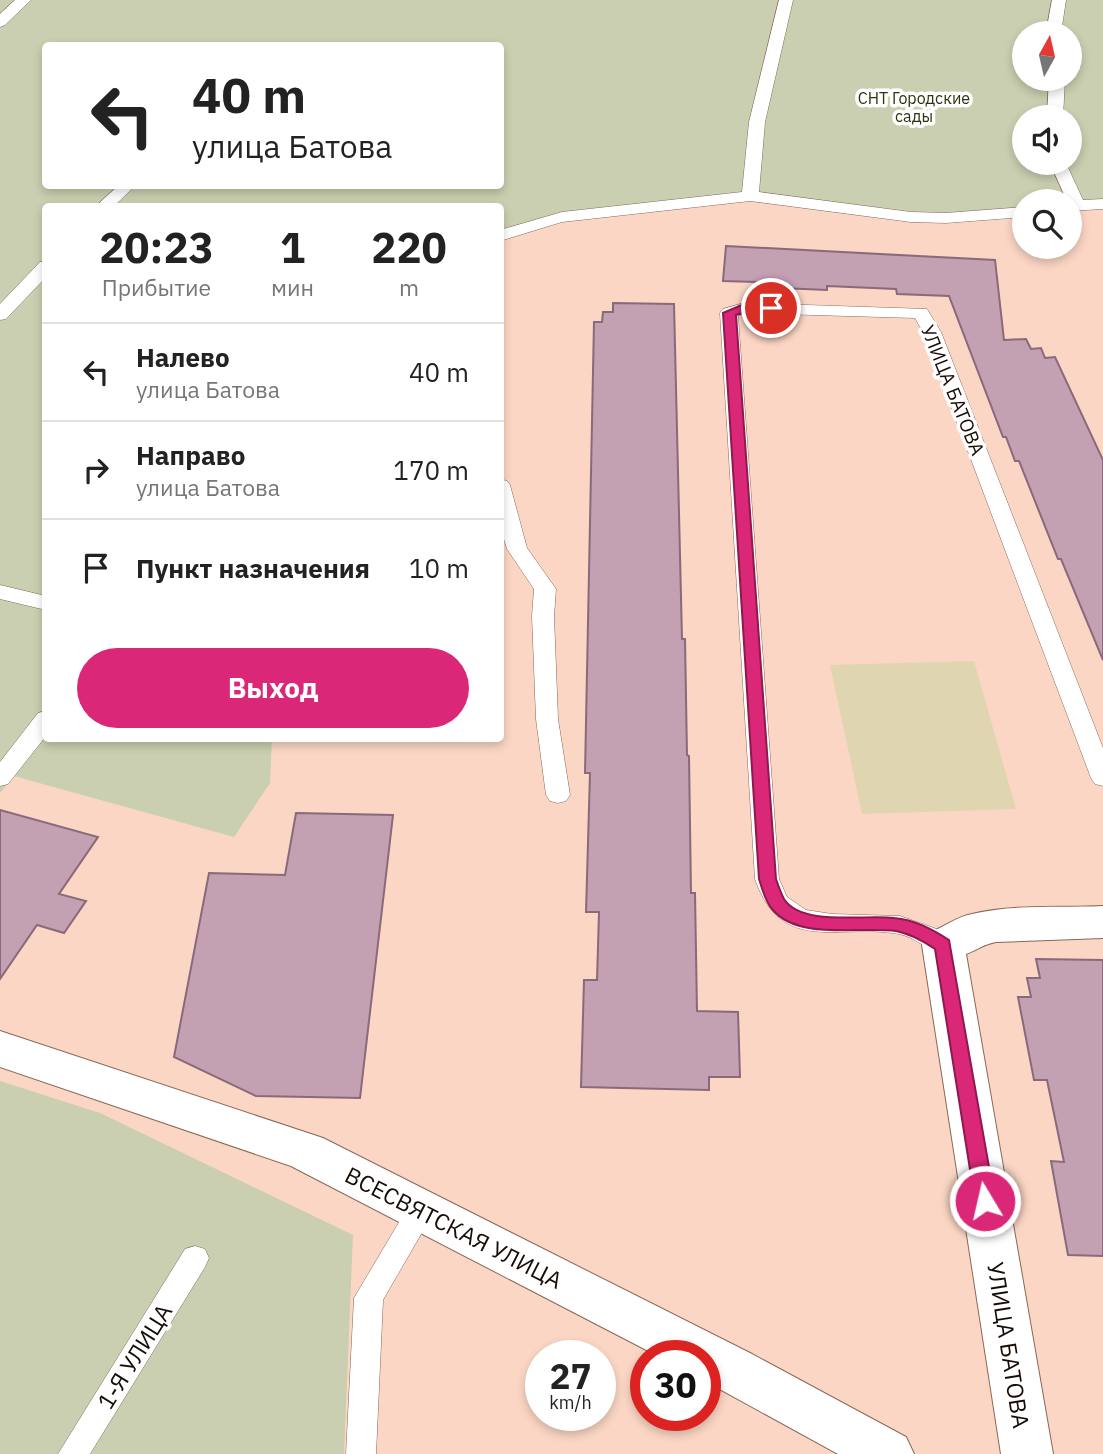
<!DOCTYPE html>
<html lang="ru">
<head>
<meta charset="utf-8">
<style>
  :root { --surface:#fff; --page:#f6f6f6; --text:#222; --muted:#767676; --line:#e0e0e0; --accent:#db2777 }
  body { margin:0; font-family:"IBM Plex Sans",sans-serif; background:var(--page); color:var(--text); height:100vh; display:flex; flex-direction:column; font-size:26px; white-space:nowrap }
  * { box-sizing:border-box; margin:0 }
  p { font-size:23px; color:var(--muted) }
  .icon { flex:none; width:38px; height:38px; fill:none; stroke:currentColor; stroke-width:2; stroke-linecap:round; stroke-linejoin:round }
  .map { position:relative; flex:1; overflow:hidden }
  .side { position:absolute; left:42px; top:203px; width:462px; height:539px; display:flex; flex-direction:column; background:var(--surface); border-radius:7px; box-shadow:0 4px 10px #0003 }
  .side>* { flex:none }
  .top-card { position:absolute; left:42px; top:42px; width:462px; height:147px; border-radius:7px; box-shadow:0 4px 10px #0003; background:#fff; color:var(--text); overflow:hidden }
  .needle { width:46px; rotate:8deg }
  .controls { position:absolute; left:1012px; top:21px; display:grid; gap:14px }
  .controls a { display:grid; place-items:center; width:70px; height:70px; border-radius:50%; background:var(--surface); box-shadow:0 4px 10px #0003; font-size:35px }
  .speed { position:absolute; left:525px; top:1340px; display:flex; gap:14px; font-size:35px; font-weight:700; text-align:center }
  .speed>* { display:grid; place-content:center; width:91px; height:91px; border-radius:50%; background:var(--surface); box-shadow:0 4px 10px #0003; line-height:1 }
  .speed small { font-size:18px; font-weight:400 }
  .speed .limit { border:10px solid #d22; background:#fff; color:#111 }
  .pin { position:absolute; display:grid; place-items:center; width:60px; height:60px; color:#fff; margin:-30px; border:4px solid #fff; border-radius:50%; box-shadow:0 2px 7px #0007 }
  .me { position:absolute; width:77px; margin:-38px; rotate:351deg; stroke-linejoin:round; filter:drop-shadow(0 0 5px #0008) }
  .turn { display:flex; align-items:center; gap:24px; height:147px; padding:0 35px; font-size:32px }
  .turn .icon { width:91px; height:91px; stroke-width:2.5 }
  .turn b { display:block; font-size:49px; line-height:60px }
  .eta { display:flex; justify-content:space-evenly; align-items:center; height:119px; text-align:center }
  .eta b { font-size:42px; font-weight:800; line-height:49px }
  .action { display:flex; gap:14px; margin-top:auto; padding:14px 35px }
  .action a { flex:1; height:80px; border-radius:42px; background:var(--accent); color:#fff; font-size:28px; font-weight:800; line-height:80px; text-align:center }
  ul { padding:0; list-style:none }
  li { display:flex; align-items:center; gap:21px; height:98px; padding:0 35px; border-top:2px solid var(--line) }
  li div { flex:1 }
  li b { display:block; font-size:26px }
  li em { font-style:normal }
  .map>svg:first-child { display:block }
  .green { fill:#c9cfb0; fill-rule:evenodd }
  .sand { fill:#dfd6b1 }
  .building { fill:#c3a0b2; stroke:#89697a; stroke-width:2 }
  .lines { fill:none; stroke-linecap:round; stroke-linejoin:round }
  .lane-casing { stroke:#886858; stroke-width:1 }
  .street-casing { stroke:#886858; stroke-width:2 }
  .secondary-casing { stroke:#886858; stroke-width:2 }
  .lane { fill:#fff; fill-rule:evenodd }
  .street { fill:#fff; fill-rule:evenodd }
  .secondary { fill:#fff; fill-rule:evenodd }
  .route { fill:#db2777; stroke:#8e194d; stroke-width:2 }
  .labels { text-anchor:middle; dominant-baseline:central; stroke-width:7; stroke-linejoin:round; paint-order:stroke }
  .far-park-label { font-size:16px; fill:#2e330f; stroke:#fff }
  .street-label { font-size:19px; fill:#180c06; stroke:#fff }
  .near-street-label { font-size:23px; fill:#180c06; stroke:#fff }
</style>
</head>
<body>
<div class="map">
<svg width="1103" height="1454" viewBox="0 0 1103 1454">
  <rect width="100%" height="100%" fill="#fbd6c4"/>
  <!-- green -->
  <g class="green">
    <path d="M0 0H1103V204L1024 201V212L946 218 766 197 562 217 501 236 500 206H46V738L272 739 270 783 234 837 14 776 0 793ZM1024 33H1069V79H1024ZM46 46H500V186H46ZM1024 117H1069V163H1024Z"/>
    <polygon points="0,1081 100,1113 353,1235 344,1454 0,1454"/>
  </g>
  <!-- sand -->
  <polygon class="sand" points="974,661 1016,809 862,814 830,665"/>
  <!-- building -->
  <g class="building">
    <polygon points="726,246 995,260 1004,340 1026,339 1031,349 1041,348 1045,358 1055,357 1103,460 1103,660 1061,559 1058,559 1019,461 1015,461 1006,437 1003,437 949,296 897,294 896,289 827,286 827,290 757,287 757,282 723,281"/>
    <polygon points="613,303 674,304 682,639 685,639 687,755 689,756 691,893 695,893 697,1011 738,1012 740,1077 709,1077 709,1090 581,1087 584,980 597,980 599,912 586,912 590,773 585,773 594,322 602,322 603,312 613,312"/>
    <polygon points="0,810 98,837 59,894 86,901 64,933 37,925 0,979"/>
    <polygon points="296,813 393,815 360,1098 256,1096 174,1057 209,873 285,875"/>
    <polygon points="1036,959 1103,960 1103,1256 1068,1255 1051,1161 1064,1162 1047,1080 1034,1080 1018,997 1031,997 1027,978 1040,978"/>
  </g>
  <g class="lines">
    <defs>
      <g id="lane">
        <polygon points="15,0 31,0 5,25 0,27 0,14"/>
        <polygon points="779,0 793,0 765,122 759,192 911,212 946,213 1024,207 1024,217 946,223 911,222 750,201 562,222 500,241 500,230 562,212 742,192 749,122"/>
        <polygon points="1052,0 1066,0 1061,33 1046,33"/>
        <polygon points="1049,79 1065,79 1063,117 1047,117"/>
        <polygon points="1050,163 1066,163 1083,200 1103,199 1103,209 1069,211 1069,201 1067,201"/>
        <polygon points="118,186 135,186 114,206 96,206"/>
        <polygon points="46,261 46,277 6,319 0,320 0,304 40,262"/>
        <path d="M744 303 927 309 941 332 1103 748V786L1095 784 1091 778 923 332 915 318 746 313 738 316 779 879 787 897 806 910 832 914 900 916 934 928 952 938 956 945 952 952 943 955C927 950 915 937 899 934 838 923 782 956 755 879L720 313 723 309Z"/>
        <polygon points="500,479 507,481 510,485 527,548 556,589 554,616 558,719 570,795 566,801 558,803 550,801 546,795 536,719 532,616 534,589 507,549 500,526"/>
        <polygon points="0,585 46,596 46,610 0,599"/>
        <polygon points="46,711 46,736 8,784 0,786 0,762 38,713"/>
        <polygon points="421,1198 431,1202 435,1210 383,1300 376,1454 346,1454 354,1298 411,1202"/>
        <polygon points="195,1246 205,1249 209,1258 205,1267 90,1454 58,1454 185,1249"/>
      </g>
      <path id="street" d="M1103 906V938L996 942C984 944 977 950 966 954L1053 1454H1001L922 945 928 933C944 928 955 917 972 914 1014 904 1060 908 1103 906Z"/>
      <polygon id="secondary" points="0,1031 323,1138 750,1353 906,1437 914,1454 838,1454 705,1381 705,1356 658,1356 291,1166 0,1067"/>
    </defs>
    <!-- lane casing -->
    <use href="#lane" class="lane-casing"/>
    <!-- street casing -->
    <use href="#street" class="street-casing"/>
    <!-- secondary casing -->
    <use href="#secondary" class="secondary-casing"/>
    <!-- lane -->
    <use href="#lane" class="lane"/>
    <!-- street -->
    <use href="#street" class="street"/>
    <!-- secondary -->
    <use href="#secondary" class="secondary"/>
  </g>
  <!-- route -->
  <path class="route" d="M744 304H771L778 308C767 315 749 310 736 315L776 879C778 885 781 893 784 899 802 927 866 914 894 918 915 920 932 929 949 940L995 1201 992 1207 985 1209 978 1207 975 1201 935 949C922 940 911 934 896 931 860 926 798 941 772 909 765 901 762 888 759 879L723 313Z"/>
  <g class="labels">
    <!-- far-park labels -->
    <g class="far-park-label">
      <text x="914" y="98">СНТ Городские<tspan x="914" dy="18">сады</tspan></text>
    </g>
    <!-- street labels -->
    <g class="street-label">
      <text transform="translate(953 390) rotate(68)">УЛИЦА БАТОВА</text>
    </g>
    <!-- near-street labels -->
    <g class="near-street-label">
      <text transform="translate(454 1227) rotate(27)">ВСЕСВЯТСКАЯ УЛИЦА</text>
      <text transform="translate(1009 1345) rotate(81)">УЛИЦА БАТОВА</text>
      <text transform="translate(134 1356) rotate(-58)">1-Я УЛИЦА</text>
    </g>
  </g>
</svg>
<div class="controls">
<a><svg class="needle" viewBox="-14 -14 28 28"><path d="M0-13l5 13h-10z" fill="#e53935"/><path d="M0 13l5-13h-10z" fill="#767676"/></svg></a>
<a><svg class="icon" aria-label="sound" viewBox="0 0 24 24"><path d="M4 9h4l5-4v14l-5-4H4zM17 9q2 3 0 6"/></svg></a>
<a><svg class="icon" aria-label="search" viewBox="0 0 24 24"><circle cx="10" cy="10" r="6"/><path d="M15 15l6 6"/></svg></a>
</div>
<div class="speed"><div>27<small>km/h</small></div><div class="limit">30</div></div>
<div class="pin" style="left:771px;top:308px;background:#d93025"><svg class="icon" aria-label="arrive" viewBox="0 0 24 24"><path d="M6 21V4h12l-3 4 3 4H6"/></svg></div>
<svg class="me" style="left:985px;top:1201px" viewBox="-20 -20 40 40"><circle r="17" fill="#db2777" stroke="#fff" stroke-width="3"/><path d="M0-11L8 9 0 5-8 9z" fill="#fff"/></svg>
<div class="top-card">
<div class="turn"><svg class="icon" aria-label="left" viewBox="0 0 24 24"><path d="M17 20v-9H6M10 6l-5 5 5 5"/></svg><div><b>40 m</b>улица Батова</div></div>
</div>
<section class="side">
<div class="eta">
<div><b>20:23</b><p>Прибытие</p></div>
<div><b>1</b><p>мин</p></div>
<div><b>220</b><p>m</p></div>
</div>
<ul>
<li><svg class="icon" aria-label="left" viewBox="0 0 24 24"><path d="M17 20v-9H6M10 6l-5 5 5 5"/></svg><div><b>Налево</b><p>улица Батова</p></div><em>40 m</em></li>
<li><svg class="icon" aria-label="right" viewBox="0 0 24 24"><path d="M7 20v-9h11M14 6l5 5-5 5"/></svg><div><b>Направо</b><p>улица Батова</p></div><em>170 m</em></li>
<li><svg class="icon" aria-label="arrive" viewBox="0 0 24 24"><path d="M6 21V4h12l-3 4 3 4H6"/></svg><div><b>Пункт назначения</b></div><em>10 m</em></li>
</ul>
<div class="action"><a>Выход</a></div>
</section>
</div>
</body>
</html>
